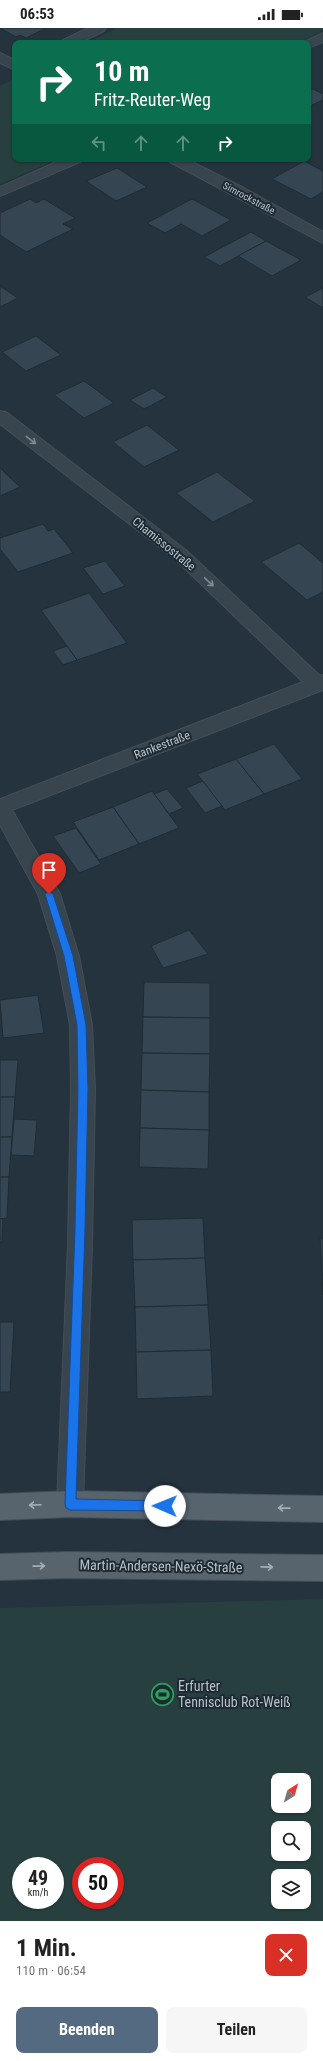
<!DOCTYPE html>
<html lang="de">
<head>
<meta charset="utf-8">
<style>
  :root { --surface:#fff; --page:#f6f6f6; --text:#222; --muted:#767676; --accent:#536a81 }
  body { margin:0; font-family:"Roboto Condensed",sans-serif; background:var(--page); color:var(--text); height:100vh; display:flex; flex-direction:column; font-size:15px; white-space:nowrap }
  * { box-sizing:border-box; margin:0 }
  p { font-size:13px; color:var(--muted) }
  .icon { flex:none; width:22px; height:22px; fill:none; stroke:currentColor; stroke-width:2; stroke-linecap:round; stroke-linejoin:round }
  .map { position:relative; height:1893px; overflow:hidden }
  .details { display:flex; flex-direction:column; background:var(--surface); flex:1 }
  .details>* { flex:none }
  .top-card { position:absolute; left:12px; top:12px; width:299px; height:122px; border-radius:8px; box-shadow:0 1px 3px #0004; background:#0b6e4f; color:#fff; overflow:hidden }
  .needle { width:26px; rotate:37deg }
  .controls { position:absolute; left:271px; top:1745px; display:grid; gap:8px }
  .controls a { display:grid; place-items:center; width:40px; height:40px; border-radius:8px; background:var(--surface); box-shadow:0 1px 3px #0004; font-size:20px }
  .speed { position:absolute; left:12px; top:1829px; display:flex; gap:8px; font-size:20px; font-weight:700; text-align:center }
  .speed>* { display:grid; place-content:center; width:52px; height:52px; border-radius:50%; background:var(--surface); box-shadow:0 1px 3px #0004; line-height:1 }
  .speed small { font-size:10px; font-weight:400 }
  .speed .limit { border:6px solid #d22; background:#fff; color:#111 }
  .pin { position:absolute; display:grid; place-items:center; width:34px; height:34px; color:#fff; margin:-41px -17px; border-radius:50% 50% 50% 0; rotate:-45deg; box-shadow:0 0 4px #0007 }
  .pin .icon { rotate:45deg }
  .me { position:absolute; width:44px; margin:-22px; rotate:271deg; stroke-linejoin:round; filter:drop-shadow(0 0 3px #0008) }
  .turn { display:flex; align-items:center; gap:14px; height:84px; padding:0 16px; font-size:18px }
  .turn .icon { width:52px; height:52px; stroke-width:2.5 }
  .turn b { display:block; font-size:28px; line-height:34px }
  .lanes { display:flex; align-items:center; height:38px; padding:0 16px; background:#0003; justify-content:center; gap:20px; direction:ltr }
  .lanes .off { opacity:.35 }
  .round { display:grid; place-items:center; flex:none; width:42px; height:42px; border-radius:8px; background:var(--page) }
  .head { display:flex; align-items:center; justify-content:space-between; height:68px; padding:0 16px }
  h1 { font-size:24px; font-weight:700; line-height:30px }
  .cta { display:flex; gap:8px; margin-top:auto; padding:8px 16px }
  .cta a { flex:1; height:46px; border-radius:8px; background:var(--accent); color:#fff; font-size:16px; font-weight:700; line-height:46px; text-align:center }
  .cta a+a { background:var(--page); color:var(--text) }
  .status { display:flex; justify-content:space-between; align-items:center; height:28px; padding:0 20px; background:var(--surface); direction:ltr }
  .status svg { height:11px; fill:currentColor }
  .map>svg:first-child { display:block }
  .green { fill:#273f3f; fill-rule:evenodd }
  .building { fill:#354552; stroke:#202c35 }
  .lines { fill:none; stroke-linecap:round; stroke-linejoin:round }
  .minor-casing { stroke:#434e57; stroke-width:2 }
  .major-casing { stroke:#434e57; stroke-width:2 }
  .minor { fill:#39454e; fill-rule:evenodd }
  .major { fill:#57646e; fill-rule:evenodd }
  .oneway { stroke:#7e8992 }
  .oneway2 { stroke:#a3aeb7 }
  .route { fill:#1a73e8; stroke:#114b97 }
  .labels { text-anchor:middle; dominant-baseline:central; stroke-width:4; stroke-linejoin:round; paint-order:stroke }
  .far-street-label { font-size:10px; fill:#b6c0c9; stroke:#1e2a33 }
  .street-label { font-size:12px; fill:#b6c0c9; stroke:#1e2a33 }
  .near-street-label { font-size:14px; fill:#b6c0c9; stroke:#1e2a33 }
  .near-poi-label { font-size:14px; fill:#b6c0c9; stroke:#1e2a33; text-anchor:start }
</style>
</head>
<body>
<div class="status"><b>06:53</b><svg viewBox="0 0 49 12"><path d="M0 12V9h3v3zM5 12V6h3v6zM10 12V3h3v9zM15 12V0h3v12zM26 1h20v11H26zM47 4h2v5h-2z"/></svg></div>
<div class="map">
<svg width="323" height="1893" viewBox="0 0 323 1893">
  <rect width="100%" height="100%" fill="#25333e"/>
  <!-- green -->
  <g class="green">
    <polygon points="117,0 323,0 323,2 298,15 87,15"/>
    <polygon points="15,50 15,131 58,131 0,156 0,58"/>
    <path d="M323 1571V1893H0V1580ZM278 1752H304V1778H278ZM278 1800H304V1826H278ZM21 1838H55V1872H21ZM81 1838H115V1872H81ZM278 1848H304V1874H278Z"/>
  </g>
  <!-- building -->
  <g class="building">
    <polygon points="0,0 46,0 26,10 20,7 16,9"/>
    <polygon points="313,61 323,66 323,72 308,79 308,63"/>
    <polygon points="304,133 323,143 323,164 311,171 272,151"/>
    <polygon points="117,140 147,159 116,173 86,153"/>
    <polygon points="30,171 36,175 44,171 75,190 63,196 73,201 26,224 0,207 0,185"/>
    <polygon points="192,171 231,192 202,208 181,196 165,205 147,195"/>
    <polygon points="251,204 266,213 220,238 204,229"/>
    <polygon points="266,213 301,232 272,248 238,228"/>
    <polygon points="0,258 18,270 0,279"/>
    <polygon points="323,260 323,280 305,269"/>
    <polygon points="36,308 61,327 26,343 2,324"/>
    <polygon points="84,353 114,375 84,390 54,367"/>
    <polygon points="153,360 167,369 144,381 130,372"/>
    <polygon points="147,397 179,422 144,439 113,414"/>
    <polygon points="0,440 20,459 0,468"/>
    <polygon points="217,444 255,473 213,494 176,465"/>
    <polygon points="43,496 48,503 54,501 73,525 18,544 0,521 0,510"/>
    <polygon points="299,515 323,535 323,564 307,572 261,534"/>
    <polygon points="105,533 125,558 103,566 83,540"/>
    <polygon points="89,565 127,615 77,632 41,582"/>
    <polygon points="67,618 77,632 63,637 53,623"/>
    <polygon points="274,716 302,751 264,766 236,731"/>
    <polygon points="236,731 264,766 225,782 197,746"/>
    <polygon points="203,753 222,778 205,785 186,760"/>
    <polygon points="167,761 183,780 169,786 154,766"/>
    <polygon points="152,763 179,800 139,816 113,779"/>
    <polygon points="113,779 139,816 99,832 73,794"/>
    <polygon points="76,800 101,836 79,845 53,808"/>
    <polygon points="189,902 208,926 163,940 151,918"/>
    <polygon points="144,954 210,955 210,990 143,989"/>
    <polygon points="38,967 44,1005 3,1010 0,972"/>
    <polygon points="143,989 210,990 210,1026 142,1025"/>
    <polygon points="142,1025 210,1026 209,1064 141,1062"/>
    <polygon points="0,1032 18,1032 15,1069 0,1069"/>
    <polygon points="141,1062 209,1064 209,1102 140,1100"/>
    <polygon points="0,1069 15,1069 12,1109 0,1109"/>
    <polygon points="14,1091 37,1092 34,1128 11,1127"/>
    <polygon points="140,1100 209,1102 208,1141 139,1139"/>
    <polygon points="0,1109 12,1109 9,1149 0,1149"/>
    <polygon points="0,1149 9,1149 7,1190 0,1191"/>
    <polygon points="203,1190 205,1230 133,1232 132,1192"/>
    <polygon points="0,1191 3,1191 2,1214 0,1214"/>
    <polygon points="320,1210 323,1210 323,1267"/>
    <polygon points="205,1230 208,1277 135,1279 133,1232"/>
    <polygon points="208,1277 211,1322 136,1324 135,1279"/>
    <polygon points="0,1294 14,1294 10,1364 0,1364"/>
    <polygon points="211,1322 213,1368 137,1371 136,1324"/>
  </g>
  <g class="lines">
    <defs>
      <g id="minor">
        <polygon points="88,0 106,0 104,3 79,15 61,15 63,12"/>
        <polygon points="323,5 323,14 308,20 308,15 302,15"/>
        <polygon points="0,25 15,32 15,42 0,35"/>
        <polygon points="63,131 82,131 80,134 0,168 0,159"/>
        <polygon points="168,131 186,131 244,160 323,204 323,215 170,134"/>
        <polygon points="0,383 6,384 187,523 320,648 323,647 323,662 12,782 60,866 79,928 92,997 95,1061 92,1217 83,1476 79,1485 70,1489 61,1485 57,1476 68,1217 71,1061 70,997 57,928 38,866 0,797 0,771 303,654 175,531 0,396"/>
      </g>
      <g id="major">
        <polygon points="70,1463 323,1468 323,1494 70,1489 0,1492 0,1466"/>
        <polygon points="67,1524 323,1527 323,1553 67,1550 0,1552 0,1526"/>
      </g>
    </defs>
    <!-- minor casing -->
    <use href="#minor" class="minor-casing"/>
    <!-- major casing -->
    <use href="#major" class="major-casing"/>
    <!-- minor -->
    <use href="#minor" class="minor"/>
    <!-- major -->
    <use href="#major" class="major"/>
  </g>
  <!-- one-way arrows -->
  <defs><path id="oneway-shaft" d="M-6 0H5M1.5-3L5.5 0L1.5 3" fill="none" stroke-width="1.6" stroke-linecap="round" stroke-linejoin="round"/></defs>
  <g class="oneway">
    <use href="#oneway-shaft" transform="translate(31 412) rotate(38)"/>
    <use href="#oneway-shaft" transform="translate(209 554) rotate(43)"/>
  </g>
  <g class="oneway2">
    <use href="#oneway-shaft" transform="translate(35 1477) rotate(178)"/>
    <use href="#oneway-shaft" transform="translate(284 1480) rotate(-179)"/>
    <use href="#oneway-shaft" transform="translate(39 1538) rotate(-1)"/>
    <use href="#oneway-shaft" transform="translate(267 1539) rotate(1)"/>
  </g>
  <!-- route -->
  <polygon class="route" points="49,863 53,866 73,928 86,997 88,1061 85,1201 76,1471 165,1473 169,1474 171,1478 169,1482 165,1483 70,1482 66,1480 65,1476 75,1201 78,1061 77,997 64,928 45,866"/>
  <!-- icons -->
  <defs>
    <symbol id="stadium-ring" viewBox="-11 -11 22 22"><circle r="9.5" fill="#1e2a33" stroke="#2e9e5b" stroke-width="1.5"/><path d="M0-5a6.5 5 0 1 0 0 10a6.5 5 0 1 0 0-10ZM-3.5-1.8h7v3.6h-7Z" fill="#2e9e5b"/></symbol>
  </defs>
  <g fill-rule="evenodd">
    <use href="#stadium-ring" x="150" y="1654" width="25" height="25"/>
  </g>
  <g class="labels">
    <!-- far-street labels -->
    <g class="far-street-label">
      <text transform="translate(249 170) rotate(28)">Simrockstraße</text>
    </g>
    <!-- street labels -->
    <g class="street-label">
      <text transform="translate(164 516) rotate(39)">Chamissostraße</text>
      <text transform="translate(162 717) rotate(-21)">Rankestraße</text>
    </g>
    <!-- near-street labels -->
    <g class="near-street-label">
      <text transform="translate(161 1538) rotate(1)">Martin-Andersen-Nexö-Straße</text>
    </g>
    <!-- near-poi labels -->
    <g class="near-poi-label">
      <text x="178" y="1658">Erfurter<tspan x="178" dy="16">Tennisclub Rot-Weiß</tspan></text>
    </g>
  </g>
</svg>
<div class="controls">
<a><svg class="needle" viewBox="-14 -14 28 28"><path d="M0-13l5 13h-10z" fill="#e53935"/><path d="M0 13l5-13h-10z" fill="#767676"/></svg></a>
<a><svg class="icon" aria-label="search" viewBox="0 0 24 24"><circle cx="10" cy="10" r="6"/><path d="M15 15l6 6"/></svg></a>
<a><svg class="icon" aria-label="layers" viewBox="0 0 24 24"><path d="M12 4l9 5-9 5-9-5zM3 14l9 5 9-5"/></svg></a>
</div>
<div class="speed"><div>49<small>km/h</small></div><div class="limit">50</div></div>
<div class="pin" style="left:49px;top:866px;background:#d93025"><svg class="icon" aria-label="arrive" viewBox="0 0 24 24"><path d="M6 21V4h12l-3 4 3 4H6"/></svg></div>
<svg class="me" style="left:165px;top:1478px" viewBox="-20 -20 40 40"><circle r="19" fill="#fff"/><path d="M0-13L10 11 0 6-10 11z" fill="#1a73e8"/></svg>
<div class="top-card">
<div class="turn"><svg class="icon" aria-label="right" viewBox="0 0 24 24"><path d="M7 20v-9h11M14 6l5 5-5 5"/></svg><div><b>10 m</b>Fritz-Reuter-Weg</div></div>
<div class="lanes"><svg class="icon off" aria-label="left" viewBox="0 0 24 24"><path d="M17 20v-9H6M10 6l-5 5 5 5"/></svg><svg class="icon off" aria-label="ahead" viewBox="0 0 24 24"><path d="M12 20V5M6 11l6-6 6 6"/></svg><svg class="icon off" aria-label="ahead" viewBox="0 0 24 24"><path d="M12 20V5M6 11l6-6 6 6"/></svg><svg class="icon" aria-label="right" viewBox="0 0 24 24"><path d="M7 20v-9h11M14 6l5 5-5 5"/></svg></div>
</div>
</div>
<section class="details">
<div class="head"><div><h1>1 Min.</h1><p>110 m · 06:54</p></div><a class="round" style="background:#d93025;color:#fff"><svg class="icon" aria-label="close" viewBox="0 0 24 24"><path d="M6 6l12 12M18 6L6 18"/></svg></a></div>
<div class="cta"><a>Beenden</a><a>Teilen</a></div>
</section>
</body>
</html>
